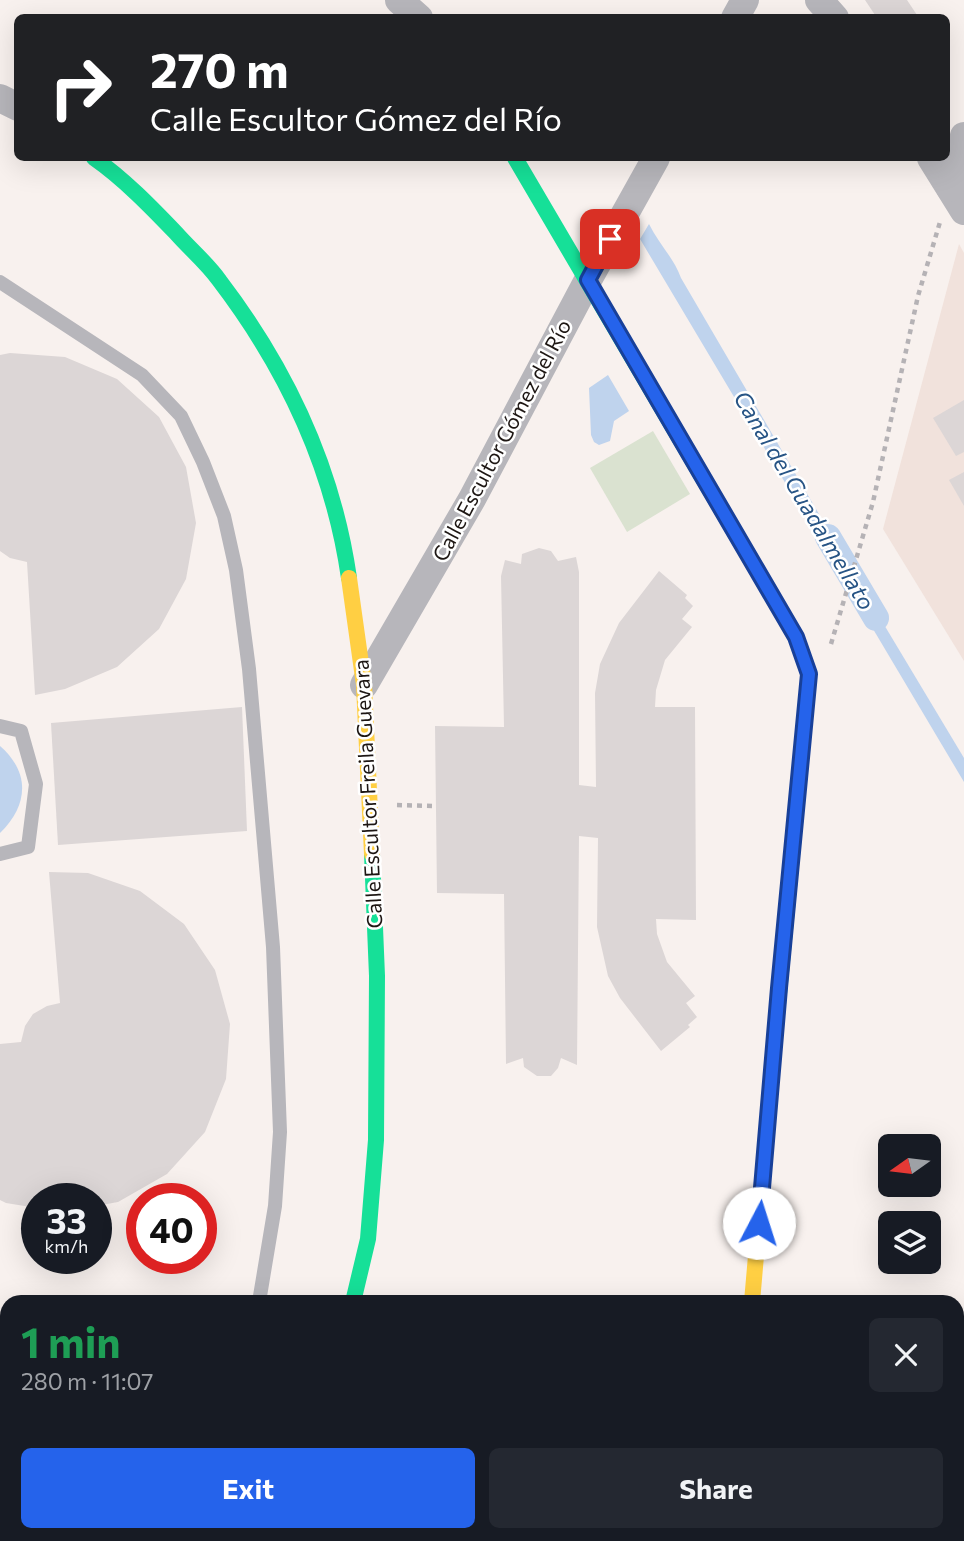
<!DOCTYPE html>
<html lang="en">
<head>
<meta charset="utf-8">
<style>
  :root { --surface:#171b24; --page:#242831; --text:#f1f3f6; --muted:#9ea1a6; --accent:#2563eb }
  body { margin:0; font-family:Commissioner,sans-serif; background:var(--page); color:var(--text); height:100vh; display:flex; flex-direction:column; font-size:26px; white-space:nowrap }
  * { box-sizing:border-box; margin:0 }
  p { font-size:23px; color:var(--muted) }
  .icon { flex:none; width:38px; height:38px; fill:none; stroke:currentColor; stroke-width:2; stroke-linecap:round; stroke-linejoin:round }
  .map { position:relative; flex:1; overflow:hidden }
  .drawer { position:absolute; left:0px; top:1295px; width:964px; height:247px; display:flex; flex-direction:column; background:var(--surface); border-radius:21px 21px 0 0; box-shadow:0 7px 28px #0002 }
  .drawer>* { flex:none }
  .banner { position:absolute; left:14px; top:14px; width:936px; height:147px; border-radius:10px; box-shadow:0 7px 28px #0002; background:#202124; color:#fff; overflow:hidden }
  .needle { width:46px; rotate:256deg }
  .controls { position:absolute; left:878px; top:1134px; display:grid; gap:14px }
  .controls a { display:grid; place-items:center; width:63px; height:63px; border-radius:10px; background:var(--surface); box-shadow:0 7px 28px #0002; font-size:35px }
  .speed { position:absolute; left:21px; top:1183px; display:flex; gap:14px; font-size:35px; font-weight:700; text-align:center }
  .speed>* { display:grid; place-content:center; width:91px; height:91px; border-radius:50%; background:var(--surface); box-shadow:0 7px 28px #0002; line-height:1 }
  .speed small { font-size:18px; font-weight:400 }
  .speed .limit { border:10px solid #d22; background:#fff; color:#111 }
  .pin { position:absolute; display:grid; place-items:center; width:60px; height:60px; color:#fff; margin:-30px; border-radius:14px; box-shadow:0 4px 10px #0006 }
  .me { position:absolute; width:77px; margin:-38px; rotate:5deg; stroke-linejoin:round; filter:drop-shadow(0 0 5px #0008) }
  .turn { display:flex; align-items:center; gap:24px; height:147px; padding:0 21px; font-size:32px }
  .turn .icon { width:91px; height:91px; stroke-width:2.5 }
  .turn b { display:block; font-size:49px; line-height:60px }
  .round { display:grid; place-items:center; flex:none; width:74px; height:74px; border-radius:10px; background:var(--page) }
  .summary { display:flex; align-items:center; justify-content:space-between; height:119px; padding:0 21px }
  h1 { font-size:42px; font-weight:700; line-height:52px; color:#1e9e55 }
  .action { display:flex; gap:14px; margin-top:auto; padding:14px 21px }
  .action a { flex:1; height:80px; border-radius:10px; background:var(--accent); color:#fff; font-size:28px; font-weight:700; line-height:80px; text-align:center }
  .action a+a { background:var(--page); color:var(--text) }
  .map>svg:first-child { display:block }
  .built { fill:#f1e2dc }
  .green { fill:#dae2d0 }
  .water { fill:#bfd3ed }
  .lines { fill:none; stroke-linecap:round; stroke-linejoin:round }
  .canal { stroke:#bfd3ed; stroke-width:26 }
  .building { fill:#dcd6d6 }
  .path { stroke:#b5b2b5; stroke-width:4.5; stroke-dasharray:5 5; stroke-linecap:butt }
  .lane { stroke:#b7b6bb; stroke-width:14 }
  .street { stroke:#b7b6bb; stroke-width:28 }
  .fast { stroke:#16e098; stroke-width:16 }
  .slow { stroke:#ffcf43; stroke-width:16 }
  .route-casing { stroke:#184099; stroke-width:18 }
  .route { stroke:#2563eb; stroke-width:12 }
  .labels { text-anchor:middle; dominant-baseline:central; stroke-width:5; stroke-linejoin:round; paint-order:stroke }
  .street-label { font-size:21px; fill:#1d1613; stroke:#fff }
  .water-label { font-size:23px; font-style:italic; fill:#275485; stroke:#fff }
</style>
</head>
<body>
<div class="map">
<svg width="964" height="1541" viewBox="0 0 964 1541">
  <rect width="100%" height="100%" fill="#f8f1ee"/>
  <!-- built -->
  <polygon class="built" points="959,244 964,253 964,661 883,529"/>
  <!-- green -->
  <polygon class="green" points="653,431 690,494 627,532 590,468"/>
  <!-- water -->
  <g class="water">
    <path d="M649 224C658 243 674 258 681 278L847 562 843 580 640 239Z"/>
    <polygon points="608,375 629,411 614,421 610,441 599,445 594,442 591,435 589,388"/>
    <polygon points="859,583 964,758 964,782 854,597"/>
    <path d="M0 746C31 773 28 806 0 833Z"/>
  </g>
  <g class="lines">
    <!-- canal -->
    <polyline class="canal" points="828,537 876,618"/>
  </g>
  <!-- building -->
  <g class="building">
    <polygon points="865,0 907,0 919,18 877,18"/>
    <polygon points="10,353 65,357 117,379 159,417 186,467 196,523 186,579 159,629 117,667 65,689 35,695 27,562 10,558 0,551 0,355"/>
    <polygon points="964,400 964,452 956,456 933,418"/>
    <polygon points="964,472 964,506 949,480"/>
    <polygon points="539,548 551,551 558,561 576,557 579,572 579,785 596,787 595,693 600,664 619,623 659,571 687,595 685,598 693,606 682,619 692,627 665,660 656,690 655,707 695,707 696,920 656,919 657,934 667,962 695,996 686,1003 697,1017 688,1025 690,1027 661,1051 620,998 608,976 597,927 598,838 579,836 577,1065 561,1058 558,1068 551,1076 537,1076 524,1067 523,1058 506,1064 504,894 437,893 435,726 504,727 501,576 505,560 521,564 522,554"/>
    <polygon points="242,707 247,831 58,845 51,723"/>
    <polygon points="49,872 88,873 140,891 184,924 215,970 230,1024 226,1079 205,1132 167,1174 118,1202 96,1206 96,1199 37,1199 37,1208 6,1203 0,1200 0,1044 21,1042 25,1026 33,1014 47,1006 60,1003"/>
  </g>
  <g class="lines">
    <!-- path -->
    <g class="path">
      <polyline points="831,644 873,502 918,296 940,222"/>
      <polyline points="397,805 436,806"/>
    </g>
    <!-- lane -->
    <g class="lane">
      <polyline points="0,282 142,375 181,416 203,462 224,516 236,570 249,669 273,947 280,1132 275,1206 259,1302"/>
      <polyline points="0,726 21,731 36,784 28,847 0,854"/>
      <polyline points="126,1541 127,1535"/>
    </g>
    <!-- street -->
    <g class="street">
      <polyline points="399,0 419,18"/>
      <polyline points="819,0 835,18"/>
      <polyline points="735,18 745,0"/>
      <polyline points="0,98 18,107"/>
      <polyline points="931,158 964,211"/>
      <polyline points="950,188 964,136"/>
      <polyline points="364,685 472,499 588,280 656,158"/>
      <polyline points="957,1445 964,1430"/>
      <polyline points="0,1457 7,1474"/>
      <polyline points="34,1535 36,1541"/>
      <polyline points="946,1535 947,1541"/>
      <polyline points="220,1541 225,1535"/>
      <polyline points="624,1541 628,1535"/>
    </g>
    <!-- fast -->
    <g class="fast">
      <path d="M94 158C124 179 151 207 176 233 190 249 207 263 219 280 287 369 333 467 349 578"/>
      <polyline points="515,158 796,637 809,674 775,1036"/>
      <polyline points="353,1302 368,1239 376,1140 377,976 372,854"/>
    </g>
    <!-- slow -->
    <g class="slow">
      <polyline points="349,578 364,685 372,854"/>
      <polyline points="752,1302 775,1036"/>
    </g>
  </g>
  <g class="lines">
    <defs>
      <polyline id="route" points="610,239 588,280 796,637 809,674 779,988 759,1223"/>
    </defs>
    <!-- route casing -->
    <use href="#route" class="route-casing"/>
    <!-- route -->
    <use href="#route" class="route"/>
  </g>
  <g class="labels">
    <!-- street labels -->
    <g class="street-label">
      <text transform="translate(501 440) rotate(-62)">Calle Escultor Gómez del Río</text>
      <text transform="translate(367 794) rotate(-93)">Calle Escultor Freila Guevara</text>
    </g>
    <!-- water labels -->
    <g class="water-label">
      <text transform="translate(805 500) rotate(59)">Canal del Guadalmellato</text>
    </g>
  </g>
</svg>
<div class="controls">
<a><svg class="needle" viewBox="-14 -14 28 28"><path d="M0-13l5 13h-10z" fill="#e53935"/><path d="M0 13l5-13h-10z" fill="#9ea1a6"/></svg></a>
<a><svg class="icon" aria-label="layers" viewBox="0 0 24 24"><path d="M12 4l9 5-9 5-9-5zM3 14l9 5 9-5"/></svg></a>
</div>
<div class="speed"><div>33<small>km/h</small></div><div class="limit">40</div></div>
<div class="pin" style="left:610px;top:239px;background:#d93025"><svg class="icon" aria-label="arrive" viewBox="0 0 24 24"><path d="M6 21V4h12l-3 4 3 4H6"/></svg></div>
<svg class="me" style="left:759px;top:1223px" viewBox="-20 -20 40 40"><circle r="19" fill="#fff"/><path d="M0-13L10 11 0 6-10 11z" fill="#2563eb"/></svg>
<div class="banner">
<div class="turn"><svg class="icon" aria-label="right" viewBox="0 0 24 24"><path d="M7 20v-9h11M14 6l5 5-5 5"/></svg><div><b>270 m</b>Calle Escultor Gómez del Río</div></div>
</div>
<section class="drawer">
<div class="summary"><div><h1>1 min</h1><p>280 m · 11:07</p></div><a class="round"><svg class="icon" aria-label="close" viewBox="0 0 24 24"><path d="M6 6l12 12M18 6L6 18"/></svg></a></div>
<div class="action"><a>Exit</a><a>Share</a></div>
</section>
</div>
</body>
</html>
